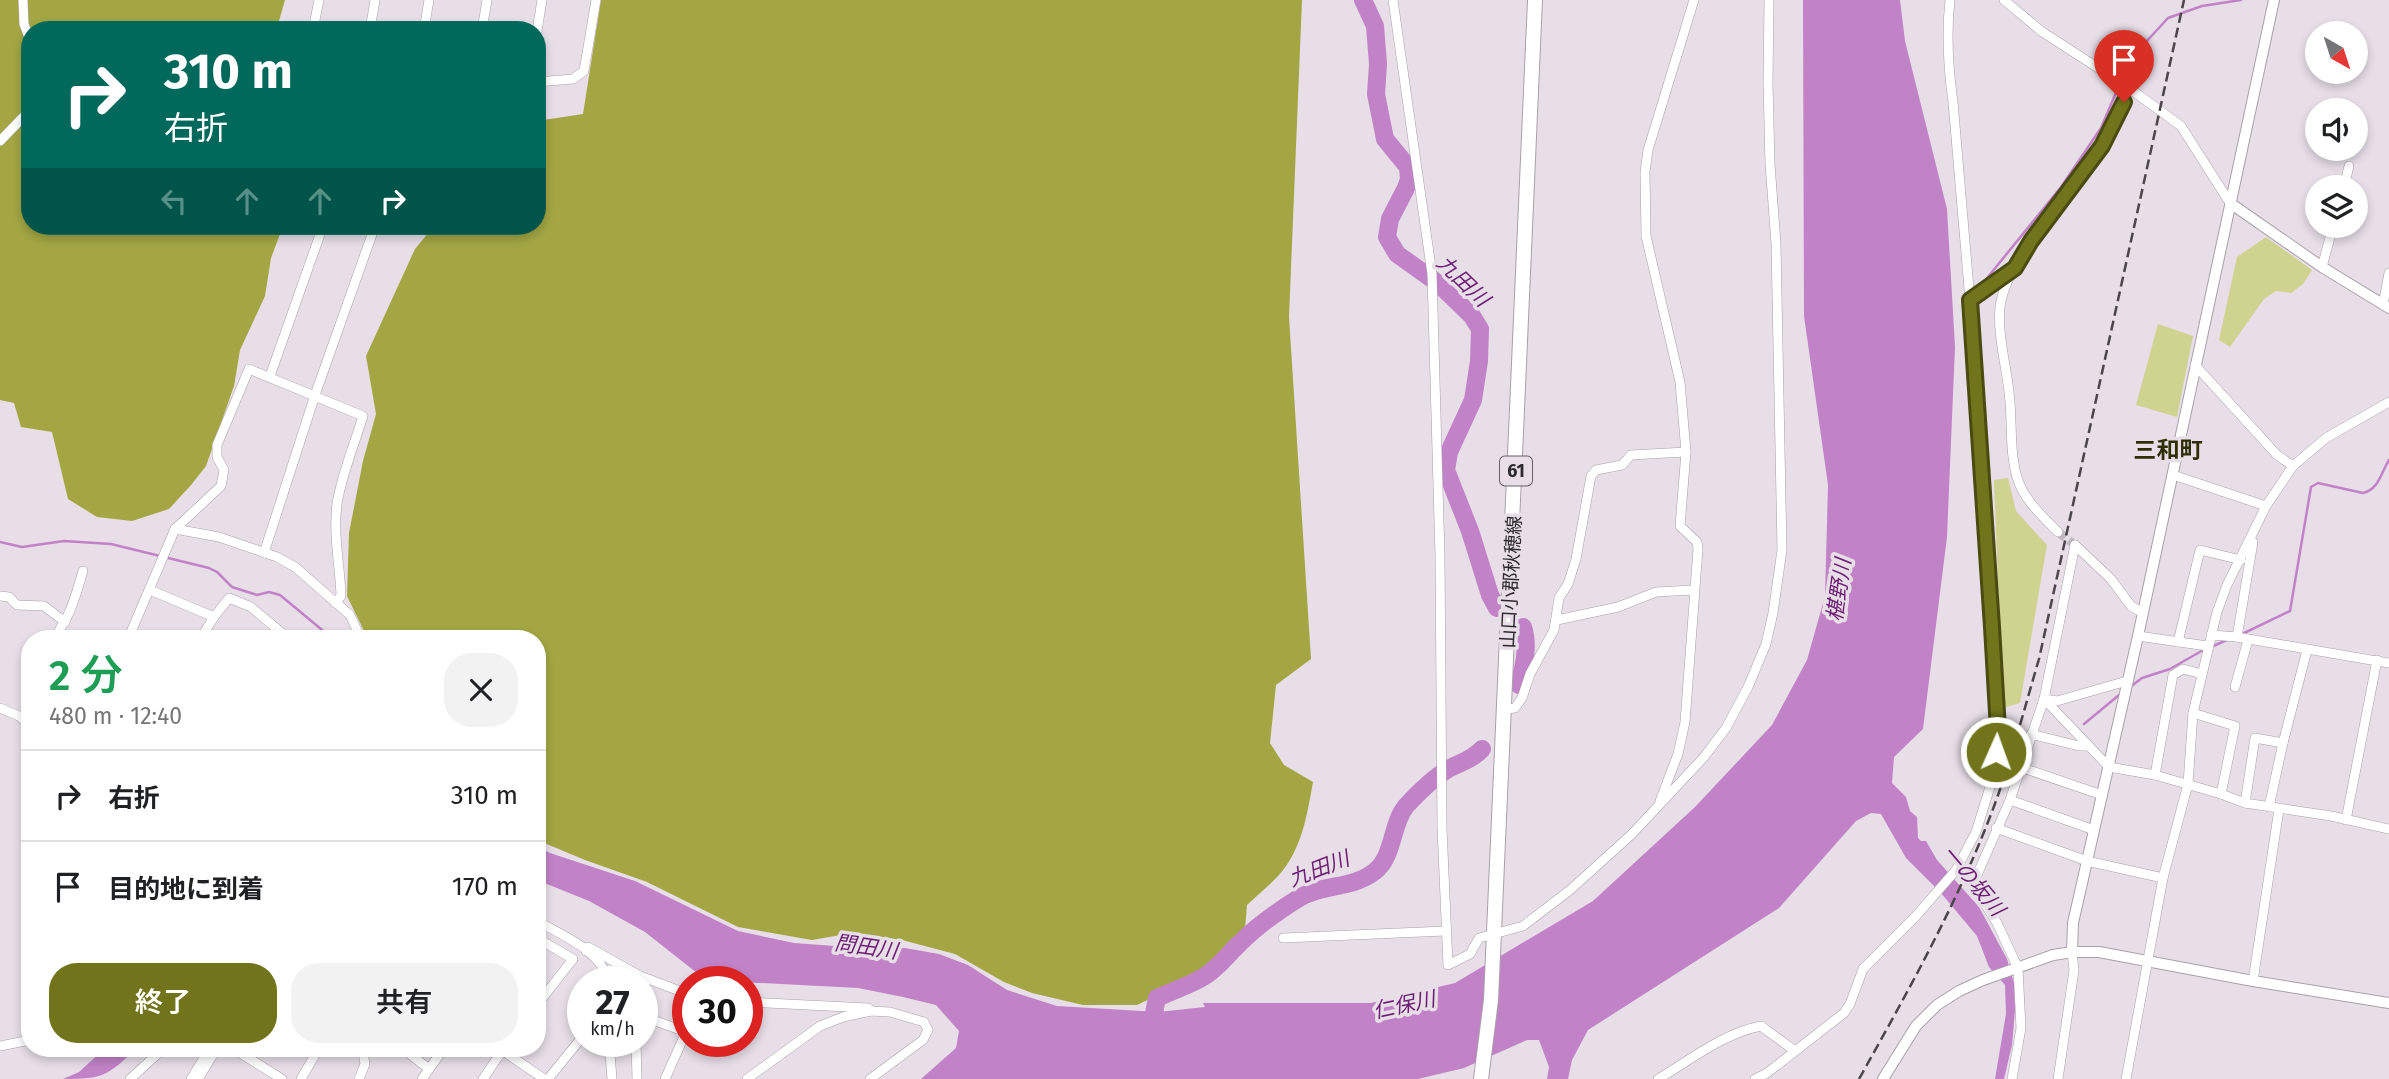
<!DOCTYPE html>
<html lang="ja">
<head>
<meta charset="utf-8">
<style>
  :root { --surface:#fff; --page:#f2f2f2; --text:#202124; --muted:#757577; --line:#e0e0e0; --accent:#71741a }
  body { margin:0; font-family:"Fira Sans","Noto Sans JP",sans-serif; background:var(--page); color:var(--text); height:100vh; display:flex; flex-direction:column; font-size:26px; white-space:nowrap }
  * { box-sizing:border-box; margin:0 }
  p { font-size:23px; color:var(--muted) }
  .icon { flex:none; width:38px; height:38px; fill:none; stroke:currentColor; stroke-width:2; stroke-linecap:round; stroke-linejoin:round }
  .map { position:relative; flex:1; overflow:hidden }
  .panel { position:absolute; left:21px; top:630px; width:525px; height:427px; display:flex; flex-direction:column; background:var(--surface); border-radius:28px; box-shadow:0 4px 10px #0003 }
  .panel>* { flex:none }
  .top-card { position:absolute; left:21px; top:21px; width:525px; height:214px; border-radius:28px; box-shadow:0 4px 10px #0003; background:#00695c; color:#fff; overflow:hidden }
  .needle { width:46px; rotate:141deg }
  .fabs { position:absolute; left:2305px; top:21px; display:grid; gap:14px }
  .fabs a { display:grid; place-items:center; width:63px; height:63px; border-radius:50%; background:var(--surface); box-shadow:0 4px 10px #0003; font-size:35px }
  .speed { position:absolute; left:567px; top:966px; display:flex; gap:14px; font-size:35px; font-weight:700; text-align:center }
  .speed>* { display:grid; place-content:center; width:91px; height:91px; border-radius:50%; background:var(--surface); box-shadow:0 4px 10px #0003; line-height:1 }
  .speed small { font-size:18px; font-weight:400 }
  .speed .limit { border:10px solid #d22; background:#fff; color:#111 }
  .pin { position:absolute; display:grid; place-items:center; width:60px; height:60px; color:#fff; margin:-72px -30px; border-radius:50% 50% 50% 0; rotate:-45deg; box-shadow:0 0 7px #0007 }
  .pin .icon { rotate:45deg }
  .me { position:absolute; width:77px; margin:-38px; rotate:2deg; stroke-linejoin:round; filter:drop-shadow(0 0 5px #0008) }
  .turn { display:flex; align-items:center; gap:24px; height:147px; padding:0 28px; font-size:32px }
  .turn .icon { width:91px; height:91px; stroke-width:2.5 }
  .turn b { display:block; font-size:49px; line-height:60px }
  .lanes { display:flex; align-items:center; height:66px; padding:0 28px; background:#0003; justify-content:center; gap:35px; direction:ltr }
  .lanes .off { opacity:.35 }
  .round { display:grid; place-items:center; flex:none; width:74px; height:74px; border-radius:28px; background:var(--page) }
  .summary { display:flex; align-items:center; justify-content:space-between; height:119px; padding:0 28px }
  h1 { font-size:42px; font-weight:600; line-height:52px; color:#1e9e55 }
  .button { display:flex; gap:14px; margin-top:auto; padding:14px 28px }
  .button a { flex:1; height:80px; border-radius:28px; background:var(--accent); color:#fff; font-size:28px; font-weight:600; line-height:80px; text-align:center }
  .button a+a { background:var(--page); color:var(--text) }
  ul { padding:0; list-style:none }
  li { display:flex; align-items:center; gap:21px; height:91px; padding:0 28px; border-top:2px solid var(--line) }
  li div { flex:1 }
  li b { display:block; font-size:26px }
  li em { font-style:normal }
  .map>svg:first-child { display:block }
  .green { fill:#cfd390 }
  .forest { fill:#a3a643 }
  .water { fill:#c282c7 }
  .lines { fill:none; stroke-linecap:round; stroke-linejoin:round }
  .stream { stroke:#c282c7; stroke-width:2.5 }
  .river { stroke:#c282c7; stroke-width:18 }
  .minor-tunnel { stroke:#c2bac2; stroke-width:9; stroke-dasharray:9 4.5; stroke-linecap:butt }
  .minor-casing { stroke:#a9a0a9; stroke-width:10 }
  .tertiary-casing { stroke:#a9a0a9; stroke-width:12 }
  .primary-casing { stroke:#a9a0a9; stroke-width:16 }
  .minor { stroke:#fff; stroke-width:9 }
  .tertiary { stroke:#fff; stroke-width:10 }
  .primary { stroke:#fff; stroke-width:14 }
  .rail { stroke:#4a464a; stroke-width:2.5; stroke-dasharray:10 5; stroke-linecap:butt }
  .route-casing { stroke:#494b11; stroke-width:18 }
  .route { stroke:#71741a; stroke-width:12 }
  .labels { text-anchor:middle; dominant-baseline:central; stroke-width:7; stroke-linejoin:round; paint-order:stroke }
  .shield { fill:#e7dee7; stroke:#666166; stroke-width:2 }
  .shield-label { font-size:18px; font-weight:bold; fill:#2e2b2e }
  .street-label { font-size:19px; fill:#2e2b2e; stroke:#e7dee7 }
  .water-label { font-size:21px; font-style:italic; fill:#6c1d73; stroke:#e7dee7 }
  .quarter-label { font-size:23px; font-weight:bold; fill:#2d2e03; stroke:#e7dee7 }
</style>
</head>
<body>
<div class="map">
<svg width="2389" height="1079" viewBox="0 0 2389 1079">
  <rect width="100%" height="100%" fill="#e7dee7"/>
  <!-- green -->
  <g class="green">
    <polygon points="2266,237 2312,270 2303,284 2291,293 2276,291 2264,299 2230,347 2219,340 2237,257"/>
    <polygon points="2158,324 2193,336 2177,417 2136,405"/>
    <polygon points="2008,478 2016,511 2047,545 2020,703 2003,708 1994,480"/>
  </g>
  <!-- forest -->
  <g class="forest">
    <polygon points="0,0 285,0 279,21 271,30 30,30 30,226 283,226 271,258 265,296 240,350 234,386 206,466 191,485 169,509 132,521 97,517 68,499 52,432 21,427 14,403 0,400"/>
    <path d="M601 0H1302L1289 317 1311 659 1276 685 1270 743 1284 765 1313 782C1307 815 1302 849 1279 875 1269 886 1257 895 1247 905L1245 929 1206 972 1137 1005H1083L1032 993 1004 982 955 954 902 940 852 933 812 940 738 927 647 882 585 860 537 840V639H368L347 596 349 533 363 461 376 414 366 356 415 249 434 226H537V121L583 114Z"/>
  </g>
  <!-- water -->
  <g class="water">
    <polygon points="1803,0 1900,0 1905,41 1947,209 1955,347 1947,537 1923,729 1894,757 1892,783 1906,797 1910,811 1917,817 1918,838 1921,841 1926,841 1937,860 1979,907 2007,959 2014,983 2015,1010 2012,1045 2004,1079 1995,1079 2006,1014 2005,985 1989,967 1977,936 1941,893 1906,858 1881,814 1871,813 1856,821 1779,908 1588,1030 1572,1060 1568,1079 1547,1079 1549,1067 1539,1040 1527,1040 1464,1068 1418,1079 921,1079 956,1048 959,1031 936,1005 903,997 858,988 741,982 697,973 645,932 589,901 537,880 537,846 550,853 635,881 738,931 794,943 862,948 905,948 939,954 968,965 1007,990 1057,1006 1158,1012 1205,1007 1203,1003 1371,1003 1455,983 1593,901 1695,807 1772,725 1807,660 1825,596 1828,485 1804,316"/>
    <path d="M105 1048H137C107 1076 104 1079 63 1079L79 1072Z"/>
  </g>
  <g class="lines">
    <!-- stream -->
    <g class="stream">
      <polyline points="1979,288 2061,187 2101,128 2126,69 2145,43 2168,18 2202,6 2241,0"/>
      <polyline points="0,542 22,547 64,541 111,544 209,568 217,572 232,587 257,595 269,592 280,595 333,639"/>
      <path d="M2240 635 2290 611 2311 487 2318 483 2363 493C2379 489 2381 473 2389 460"/>
      <polyline points="2211,647 2227,640"/>
      <polyline points="2130,687 2142,678 2170,669 2205,649"/>
      <polyline points="2084,724 2119,695"/>
    </g>
    <!-- river -->
    <g class="river">
      <polyline points="1363,0 1375,26 1378,64 1376,94 1385,139 1408,167 1409,179 1406,188 1390,219 1387,237 1397,254 1439,284 1472,316 1480,329 1479,361 1473,400 1449,452 1446,470 1470,531 1490,595 1497,608"/>
      <path d="M1519 685C1524 666 1529 646 1523 627"/>
      <path d="M1150 1033 1157 998C1172 991 1191 985 1205 976 1219 967 1228 954 1240 943 1257 926 1278 911 1299 898 1322 884 1352 889 1374 872 1394 858 1391 824 1406 806 1419 792 1434 777 1450 768 1462 762 1473 759 1482 749"/>
    </g>
    <!-- minor-tunnel -->
    <polyline class="minor-tunnel" points="2058,532 2075,545"/>
    <defs>
      <g id="minor">
        <polyline points="23,0 24,24 30,40"/>
        <polyline points="1393,0 1432,274 1440,556 1442,828 1448,965 1470,954 1479,938 1523,926 1570,890 1632,834 1704,757 1726,728 1748,687 1766,644 1773,613 1782,550 1776,244 1770,164 1768,83 1769,0"/>
        <polyline points="2004,0 2041,31 2129,88 2181,126 2230,203"/>
        <polyline points="313,30 319,0"/>
        <polyline points="370,30 375,0"/>
        <polyline points="424,30 429,0"/>
        <polyline points="482,30 487,0"/>
        <polyline points="537,31 542,0"/>
        <polyline points="537,82 573,79 584,71 596,0"/>
        <polyline points="0,141 30,110"/>
        <polyline points="2344,187 2349,166"/>
        <polyline points="2322,267 2333,226"/>
        <polyline points="1970,300 2014,269"/>
        <polyline points="2383,305 2389,273"/>
        <polyline points="2195,365 2277,455 2293,466"/>
        <polyline points="270,376 323,226"/>
        <polyline points="2173,475 2266,506"/>
        <polyline points="175,529 219,537 277,557 295,567 350,615 361,639"/>
        <path d="M2058 532C2042 516 2023 499 2017 477 2010 454 2012 426 2010 402 2008 372 1997 336 2000 307 2006 260 2066 197 2093 159 2109 136 2120 113 2129 88"/>
        <polyline points="2075,545 2044,699 2109,767 2155,775 2221,794 2245,803 2331,816 2389,829"/>
        <polyline points="2075,545 2111,579 2131,606 2143,613"/>
        <polyline points="264,553 315,395 375,226"/>
        <polyline points="150,590 214,617 229,598 251,607 289,639"/>
        <polyline points="0,596 9,597 17,605 44,606 65,622"/>
        <polyline points="1557,620 1618,607 1656,592 1693,590"/>
        <polyline points="2211,635 2237,637 2389,663"/>
        <polyline points="2138,636 2207,646"/>
        <polyline points="2237,637 2253,542"/>
        <path d="M56 639C58 629 62 627 66 619 74 604 78 587 83 571"/>
        <path d="M128 639 175 529 221 486 224 470 217 457V445L249 369 363 416C354 446 342 473 337 504 333 536 340 565 341 596L335 603"/>
        <polyline points="200,639 214,617"/>
        <polyline points="2178,642 2200,550 2241,560"/>
        <polyline points="2235,687 2248,640"/>
        <polyline points="0,708 19,716 30,726"/>
        <polyline points="1505,709 1515,708 1522,698 1530,674 1554,630 1559,598 1568,584 1576,559 1591,476 1596,470 1622,465 1631,455 1686,452"/>
        <polyline points="2193,713 2235,726 2221,794"/>
        <polyline points="2031,734 2079,746 2088,746"/>
        <polyline points="2020,767 2102,795"/>
        <polyline points="2155,775 2173,675 2183,669 2202,674"/>
        <polyline points="2010,800 2094,830"/>
        <polyline points="1660,801 1678,754 1685,722 1698,549 1697,542 1680,526 1686,452 1680,382 1646,236 1645,172 1648,150 1694,0"/>
        <polyline points="2245,803 2255,738 2283,743"/>
        <polyline points="2269,807 2283,743 2307,650"/>
        <polyline points="2346,820 2377,660"/>
        <polyline points="1996,828 2087,861 2163,878"/>
        <path d="M537 921C562 935 602 951 609 982"/>
        <polyline points="537,938 573,959 537,1005"/>
        <polyline points="1283,938 1445,931"/>
        <polyline points="586,951 588,947 640,976 688,994"/>
        <polyline points="2253,981 2279,809"/>
        <polyline points="747,1002 868,1008 870,1010"/>
        <polyline points="642,1016 686,1032 665,1079"/>
        <polyline points="609,1041 612,1079"/>
        <polyline points="636,1041 637,1079"/>
        <polyline points="0,1046 30,1040"/>
        <polyline points="232,1048 282,1079"/>
        <polyline points="356,1048 363,1053 365,1064 359,1079"/>
        <polyline points="402,1048 429,1069"/>
        <polyline points="499,1048 544,1079"/>
        <polyline points="130,1079 164,1048"/>
        <polyline points="191,1079 210,1048"/>
        <polyline points="198,1079 217,1048"/>
        <polyline points="301,1079 319,1048"/>
        <polyline points="422,1079 444,1048"/>
        <polyline points="483,1079 504,1048"/>
        <polyline points="548,1079 583,1036"/>
        <polyline points="747,1079 820,1026 843,1017 871,1011 890,1012 924,1022 928,1030 923,1040 870,1079"/>
        <path d="M1658 1079C1690 1060 1724 1033 1761 1026L1795 1051"/>
        <path d="M1755 1079 1767 1073 1844 1013 1850 1004 1863 969 1916 916 1956 870 1976 832 1994 774 1998 730 1992 627 1980 469 1977 382 1953 102C1948 67 1946 35 1950 0"/>
        <polyline points="2012,1079 2021,1028 2018,968 1997,923 1977,891 1977,875 2010,800 2044,699 2057,701 2127,681"/>
        <polyline points="2058,1079 2074,970 2072,952"/>
        <polyline points="2126,1079 2163,878 2188,784 2193,713 2217,612 2227,585 2266,506 2293,466 2326,438 2389,402"/>
      </g>
      <g id="tertiary">
        <polyline points="2230,203 2322,267 2389,308"/>
        <polyline points="2072,952 2073,923 2138,636 2274,0"/>
        <polyline points="1883,1079 1916,1026 1937,1005 1959,991 1983,980 2053,955 2072,952 2099,952 2253,981 2389,1003"/>
      </g>
      <polyline id="primary" points="1481,1079 1491,1000 1535,0"/>
    </defs>
    <!-- minor casing -->
    <use href="#minor" class="minor-casing"/>
    <!-- tertiary casing -->
    <use href="#tertiary" class="tertiary-casing"/>
    <!-- primary casing -->
    <use href="#primary" class="primary-casing"/>
    <!-- minor -->
    <use href="#minor" class="minor"/>
    <!-- tertiary -->
    <use href="#tertiary" class="tertiary"/>
    <!-- primary -->
    <use href="#primary" class="primary"/>
    <!-- rail -->
    <path class="rail" d="M1859 1079C1906 995 1953 911 1988 822 2009 769 2023 713 2039 659L2184 0"/>
  </g>
  <g class="lines">
    <defs>
      <polyline id="route" points="1996,752 1998,730 1992,627 1970,300 2015,268 2031,241 2102,146 2124,102"/>
    </defs>
    <!-- route casing -->
    <use href="#route" class="route-casing"/>
    <!-- route -->
    <use href="#route" class="route"/>
  </g>
  <g class="labels">
    <!-- shield labels -->
    <rect class="shield" x="1500" y="456.5" width="32" height="29" rx="5"/>
    <g class="shield-label">
      <text x="1516" y="471">61</text>
    </g>
    <!-- street labels -->
    <g class="street-label">
      <text transform="translate(1511 582) rotate(-87)">山口小郡秋穂線</text>
    </g>
    <!-- water labels -->
    <g class="water-label">
      <text transform="translate(1463 281) rotate(44)">九田川</text>
      <text transform="translate(1839 590) rotate(-82)">椹野川</text>
      <text transform="translate(1319 869) rotate(-21)">九田川</text>
      <text transform="translate(1973 881) rotate(50)">一の坂川</text>
      <text transform="translate(866 947) rotate(8)">問田川</text>
      <text transform="translate(1404 1005) rotate(-12)">仁保川</text>
    </g>
    <!-- quarter labels -->
    <g class="quarter-label">
      <text x="2168" y="450">三和町</text>
    </g>
  </g>
</svg>
<div class="fabs">
<a><svg class="needle" viewBox="-14 -14 28 28"><path d="M0-13l5 13h-10z" fill="#e53935"/><path d="M0 13l5-13h-10z" fill="#757577"/></svg></a>
<a><svg class="icon" aria-label="sound" viewBox="0 0 24 24"><path d="M4 9h4l5-4v14l-5-4H4zM17 9q2 3 0 6"/></svg></a>
<a><svg class="icon" aria-label="layers" viewBox="0 0 24 24"><path d="M12 4l9 5-9 5-9-5zM3 14l9 5 9-5"/></svg></a>
</div>
<div class="speed"><div>27<small>km/h</small></div><div class="limit">30</div></div>
<div class="pin" style="left:2124px;top:102px;background:#d93025"><svg class="icon" aria-label="arrive" viewBox="0 0 24 24"><path d="M6 21V4h12l-3 4 3 4H6"/></svg></div>
<svg class="me" style="left:1996px;top:752px" viewBox="-20 -20 40 40"><circle r="17" fill="#71741a" stroke="#fff" stroke-width="3"/><path d="M0-11L8 9 0 5-8 9z" fill="#fff"/></svg>
<div class="top-card">
<div class="turn"><svg class="icon" aria-label="right" viewBox="0 0 24 24"><path d="M7 20v-9h11M14 6l5 5-5 5"/></svg><div><b>310 m</b>右折</div></div>
<div class="lanes"><svg class="icon off" aria-label="left" viewBox="0 0 24 24"><path d="M17 20v-9H6M10 6l-5 5 5 5"/></svg><svg class="icon off" aria-label="ahead" viewBox="0 0 24 24"><path d="M12 20V5M6 11l6-6 6 6"/></svg><svg class="icon off" aria-label="ahead" viewBox="0 0 24 24"><path d="M12 20V5M6 11l6-6 6 6"/></svg><svg class="icon" aria-label="right" viewBox="0 0 24 24"><path d="M7 20v-9h11M14 6l5 5-5 5"/></svg></div>
</div>
<section class="panel">
<div class="summary"><div><h1>2 分</h1><p>480 m · 12:40</p></div><a class="round"><svg class="icon" aria-label="close" viewBox="0 0 24 24"><path d="M6 6l12 12M18 6L6 18"/></svg></a></div>
<ul>
<li><svg class="icon" aria-label="right" viewBox="0 0 24 24"><path d="M7 20v-9h11M14 6l5 5-5 5"/></svg><div><b>右折</b></div><em>310 m</em></li>
<li><svg class="icon" aria-label="arrive" viewBox="0 0 24 24"><path d="M6 21V4h12l-3 4 3 4H6"/></svg><div><b>目的地に到着</b></div><em>170 m</em></li>
</ul>
<div class="button"><a>終了</a><a>共有</a></div>
</section>
</div>
</body>
</html>
